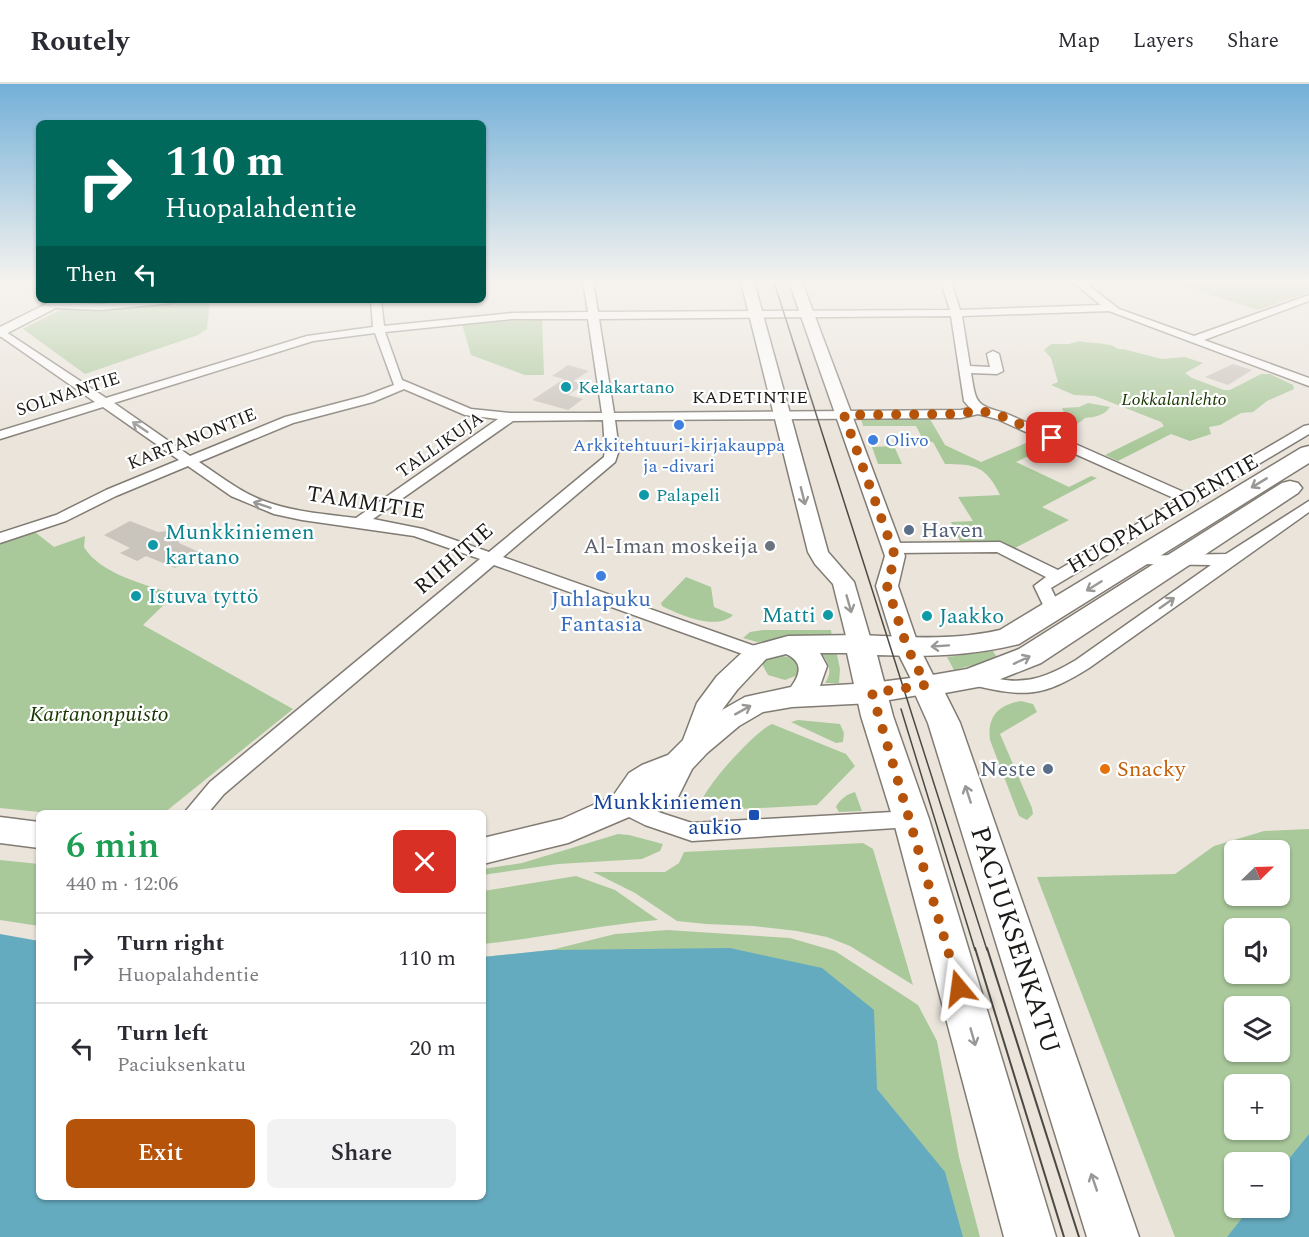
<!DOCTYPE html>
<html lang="en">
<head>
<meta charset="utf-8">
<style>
  :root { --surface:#fff; --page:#f2f2f3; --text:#2b2b33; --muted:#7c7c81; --line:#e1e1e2; --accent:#b45309 }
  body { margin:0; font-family:Spectral,serif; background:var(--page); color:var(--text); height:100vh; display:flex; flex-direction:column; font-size:22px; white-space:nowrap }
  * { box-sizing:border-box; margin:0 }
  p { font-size:20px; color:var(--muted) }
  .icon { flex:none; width:33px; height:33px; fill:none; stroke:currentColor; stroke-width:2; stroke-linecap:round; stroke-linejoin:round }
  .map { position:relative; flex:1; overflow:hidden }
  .sheet { position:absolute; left:36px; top:726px; width:450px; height:390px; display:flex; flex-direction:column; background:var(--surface); border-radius:9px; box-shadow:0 2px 4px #0004 }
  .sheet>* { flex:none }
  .top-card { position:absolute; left:36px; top:36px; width:450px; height:183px; border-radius:9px; box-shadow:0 2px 4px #0004; background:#00695c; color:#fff; overflow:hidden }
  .needle { width:39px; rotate:67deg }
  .buttons { position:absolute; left:1224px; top:756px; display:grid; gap:12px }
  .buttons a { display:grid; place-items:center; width:66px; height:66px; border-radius:9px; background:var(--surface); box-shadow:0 2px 4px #0004; font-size:30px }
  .pin { position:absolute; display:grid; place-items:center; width:51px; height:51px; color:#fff; margin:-26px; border-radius:12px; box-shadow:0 3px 9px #0006 }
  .me { position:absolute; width:66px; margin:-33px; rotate:344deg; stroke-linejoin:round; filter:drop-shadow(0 0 4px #0008) }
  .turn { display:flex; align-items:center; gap:21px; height:126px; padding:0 30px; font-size:27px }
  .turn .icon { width:78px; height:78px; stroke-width:2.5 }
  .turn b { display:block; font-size:42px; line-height:51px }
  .then { display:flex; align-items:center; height:57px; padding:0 30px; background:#0003; gap:12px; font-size:22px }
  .round { display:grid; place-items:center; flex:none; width:63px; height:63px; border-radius:9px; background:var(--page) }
  .summary { display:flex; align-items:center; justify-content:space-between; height:102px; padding:0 30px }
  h1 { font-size:36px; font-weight:600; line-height:45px; color:#1e9e55 }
  .button { display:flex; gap:12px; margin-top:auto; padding:12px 30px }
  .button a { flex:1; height:69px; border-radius:9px; background:var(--accent); color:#fff; font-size:24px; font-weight:600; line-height:69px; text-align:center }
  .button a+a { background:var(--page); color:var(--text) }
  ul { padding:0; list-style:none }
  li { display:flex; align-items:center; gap:18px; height:90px; padding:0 30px; border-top:2px solid var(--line) }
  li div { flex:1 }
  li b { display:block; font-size:22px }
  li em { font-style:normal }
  header { display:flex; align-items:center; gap:36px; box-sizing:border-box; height:84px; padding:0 30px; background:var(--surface); border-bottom:2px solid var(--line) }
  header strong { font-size:28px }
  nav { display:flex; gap:33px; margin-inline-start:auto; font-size:21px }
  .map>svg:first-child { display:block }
  .green { fill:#aac99b; fill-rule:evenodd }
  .water { fill:#65abc0 }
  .building { fill:#cac5bc }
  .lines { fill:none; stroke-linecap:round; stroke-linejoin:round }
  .minor-casing { stroke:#807b73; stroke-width:3 }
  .tertiary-casing { stroke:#807b73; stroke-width:3 }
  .secondary-casing { stroke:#807b73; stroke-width:3 }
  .primary-casing { stroke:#807b73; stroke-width:3 }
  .minor { fill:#fff; fill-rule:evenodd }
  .tertiary { fill:#fff; fill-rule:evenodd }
  .secondary { fill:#fff; fill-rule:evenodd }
  .primary { fill:#fff; fill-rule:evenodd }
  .tram-far1 { stroke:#4c4944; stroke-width:1.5 }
  .tram { stroke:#4c4944; stroke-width:2 }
  .oneway { stroke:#999897 }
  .route { stroke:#b45309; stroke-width:10; stroke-dasharray:0 18 }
  .culture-dot { fill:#0f9aa8; stroke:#fff; stroke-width:2 }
  .shop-dot { fill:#3f7fe0; stroke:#fff; stroke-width:2 }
  .service-dot { fill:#5c6f8a; stroke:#fff; stroke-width:2 }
  .worship-dot { fill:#6b7280; stroke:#fff; stroke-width:2 }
  .food-dot { fill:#e8710a; stroke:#fff; stroke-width:2 }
  .transit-dot { fill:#1a4fb4; stroke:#fff; stroke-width:2 }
  .labels { text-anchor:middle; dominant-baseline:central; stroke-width:4.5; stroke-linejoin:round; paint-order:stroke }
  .far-culture-label { font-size:18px; fill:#0d838f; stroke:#fff; text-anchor:start }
  .far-street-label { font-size:18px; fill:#1c1a17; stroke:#fff }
  .far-park-label { font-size:18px; font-style:italic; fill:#173601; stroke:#fff }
  .far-shop-label { font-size:18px; fill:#366cbe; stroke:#fff; text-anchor:start }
  .street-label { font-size:22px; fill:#1c1a17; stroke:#fff }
  .service-label { font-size:22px; fill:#4e5e75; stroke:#fff; text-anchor:start }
  .culture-label { font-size:22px; fill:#0d838f; stroke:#fff; text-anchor:start }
  .worship-label { font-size:22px; fill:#5b616d; stroke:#fff; text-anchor:end }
  .shop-label { font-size:22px; fill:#366cbe; stroke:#fff }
  .park-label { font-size:22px; font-style:italic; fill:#173601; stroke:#fff }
  .food-label { font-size:22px; fill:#c56008; stroke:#fff; text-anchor:start }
  .transit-label { font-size:22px; fill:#164399; stroke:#fff; text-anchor:end }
  .near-street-label { font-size:27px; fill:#1c1a17; stroke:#fff }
</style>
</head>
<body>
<header>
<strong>Routely</strong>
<nav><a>Map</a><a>Layers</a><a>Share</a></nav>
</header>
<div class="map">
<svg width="1309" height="1153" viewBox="0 0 1309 1153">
  <rect width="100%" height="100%" fill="#eae4db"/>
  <!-- green -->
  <g class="green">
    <polygon points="1171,198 1309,198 1309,208 1258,226"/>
    <polygon points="210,216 207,245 198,251 85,290 23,245 60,226 112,225"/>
    <polygon points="542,235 544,291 525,291 471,271 462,240"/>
    <path d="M1079 257C1089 259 1100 259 1110 261 1116 262 1116 266 1123 265L1162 275 1185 273 1203 279 1185 289 1192 294 1224 306H1230L1261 290H1270L1293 301 1294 305 1267 317 1253 328 1241 329 1220 341 1209 343 1211 350 1190 357 1171 350 1118 377 1105 371 1164 342 1161 338 1095 312 1074 311 1051 301 1058 298 1051 274 1044 266 1051 260H1069Z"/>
    <path d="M1088 319 1110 323C1104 332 1094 333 1085 334 1075 344 1060 344 1048 339V332L1064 329 1062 324 1079 323Z"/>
    <path d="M861 335H930L945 361 981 378 1031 357 1046 364 1016 378 1069 403 1091 392 1097 394 1042 423 1069 436 1013 465 961 459 951 438 973 437 958 413 1000 411C986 382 975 380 945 380L933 358 924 357 916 342H863Z"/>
    <polygon points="894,362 902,380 878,380 872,363"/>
    <path d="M31 445 54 463 85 452 84 463C100 490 146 501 175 510L143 541 293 625 164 729H49L0 724V457Z"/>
    <path d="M686 493 711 503 714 523 733 531C717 547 680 531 662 522L661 519Z"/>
    <polygon points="763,546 831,546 832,553 783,555 757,558 743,554 750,548"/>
    <path d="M818 566H836L840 585 839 599H825C834 587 828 576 818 566Z"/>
    <polygon points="993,567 998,575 954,586 947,573"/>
    <polygon points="779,571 796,575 800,580 798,591 785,596 768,591 762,580 766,574"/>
    <path d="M1021 617 1033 620 1037 628 1000 650 1032 724 1033 730 1027 736 1019 732 990 656C987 633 998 621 1021 617Z"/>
    <polygon points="798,636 840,640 844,649 843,658 836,659 791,638"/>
    <path d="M772 640 846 670 855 682 817 721 704 727 699 723C703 704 755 647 772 640Z"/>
    <path d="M855 708 862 727 839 728 836 723C839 716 847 710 855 708Z"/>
    <path d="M1309 745V1153H1175L1037 793 1175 790 1214 762 1264 747ZM1234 766H1280V812H1234ZM1234 844H1280V890H1234ZM1234 922H1280V968H1234ZM1234 1000H1280V1046H1234ZM1234 1078H1280V1124H1234Z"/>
    <polygon points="618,750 629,751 663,760 660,767 642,775 558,780 483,791 483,785 522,779"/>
    <polygon points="863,759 873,765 913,901 850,862 827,853 797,847 753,842 706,840 677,837 635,809 593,788 665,788 679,779 684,768"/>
    <polygon points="0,776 39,780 39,842 0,836"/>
    <path d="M576 792 615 806 658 836C599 841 542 854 483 860V807Z"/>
    <polygon points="667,846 790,854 835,867 918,921 937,957 959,1073 980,1153 912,1153 483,873 551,866 615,850"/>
  </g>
  <!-- water -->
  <g class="water">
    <polygon points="0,850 39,857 39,1113 483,1113 483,873 551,866 730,864 822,884 874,926 877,1005 945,1088 963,1153 0,1153"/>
    <polygon points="1309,1050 1309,1153 1227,1153 1250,1124 1280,1124 1280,1086"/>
  </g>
  <!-- building -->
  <g class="building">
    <polygon points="1233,280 1252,286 1228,301 1205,293"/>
    <polygon points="568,281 589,287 573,297 585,300 568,311 583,315 568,326 532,316 564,295 552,292"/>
    <polygon points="130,437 158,448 168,447 176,451 179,459 201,469 175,484 146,472 137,477 120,469 130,464 104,451"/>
  </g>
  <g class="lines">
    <defs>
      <g id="minor">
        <path d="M583 198H593L598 228 950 226 941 198H951L960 226 1101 221 1073 198H1084L1119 225 1194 252 1309 211V217L1204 256 1309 294V302L1109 227 962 232 970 282 990 283 987 270 993 267 999 270 1003 287 997 290 971 289C976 319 975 321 1005 329L1188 410 1304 342 1309 341V350L1051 504 1062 527 1060 531H1048L1046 527 1034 502 1046 493 997 468 893 469 885 464 893 459 1000 458 1058 486 1178 416 997 335 978 330 961 334 615 336 619 366 615 378 503 473 763 565 766 569 763 573H751L494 481 224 710 208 729H184L210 698 480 475 414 452 302 436 274 430 231 412 188 382 116 412 66 437 0 459V449L56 431 106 406 179 376 103 323 0 355V347L95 318 0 252V244L106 314 307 252 373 243 371 216H381L384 242 512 229 588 228ZM951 232 964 317 970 324 961 326 614 329 599 235ZM512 235H588L602 329H510L471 325 402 296 385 248ZM375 249 394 301 365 312 285 333 190 372 114 319 313 257ZM404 305 465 331 498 335 356 434C325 430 293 428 264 417 240 408 220 392 199 378L293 339 373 318ZM603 336 605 366 604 373 489 468 423 445 373 435 513 337Z"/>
        <polygon points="141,216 178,216 173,219 100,226 56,224 51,221 56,218 100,220"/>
        <path d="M1309 417V428L1089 584C1041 614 1025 613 972 601L965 599 963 595 965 591C976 588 988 593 999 595 1028 601 1051 591 1076 576L1211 481 1137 480 1129 475 1131 472 1226 470Z"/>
        <polygon points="624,713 661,729 692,739 911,727 919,729 922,735 919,741 911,743 692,757 645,741 617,727 613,721 617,715"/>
      </g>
      <g id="tertiary">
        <polygon points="741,198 754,198 828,468 854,498 872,560 868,565 860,568 852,565 848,560 833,500 815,480 808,468"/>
        <polygon points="789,198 802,198 905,472 898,502 919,563 938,601 935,607 926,609 917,607 895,563 876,502 885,472"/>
        <polygon points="54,216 71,216 0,253 0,243"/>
      </g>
      <g id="secondary">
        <path d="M860 551 869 554 873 560 869 566 860 569H820L827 582 820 602 872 599 926 592 936 594 940 601 936 608 872 619 792 623 763 628 739 642 707 669 692 685 678 713 661 727 629 733 568 759 483 780V754L562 735 613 712 629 689 642 681 668 671 683 656 697 619 717 592 748 563 788 552ZM786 570C803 578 801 589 791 603L745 613 722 626 737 606 766 575Z"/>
        <polygon points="0,733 39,738 39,764 0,759"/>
      </g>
      <g id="primary">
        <path d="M1309 362V379L1019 560C972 572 926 573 877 571L893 632 929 735 1056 1153H1004L893 735 861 632 845 560 850 553 860 551C906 553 954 557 1000 546L1301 364Z"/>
        <polygon points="1290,397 1298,399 1302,404 1298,409 1041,579 983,602 945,609 960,639 1139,1153 1087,1153 928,639 911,601 915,594 967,585 1019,565 1282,399"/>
      </g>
    </defs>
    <!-- minor casing -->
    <use href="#minor" class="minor-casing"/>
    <!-- tertiary casing -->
    <use href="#tertiary" class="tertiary-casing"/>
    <!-- secondary casing -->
    <use href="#secondary" class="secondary-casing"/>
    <!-- primary casing -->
    <use href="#primary" class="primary-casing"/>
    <!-- minor -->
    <use href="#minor" class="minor"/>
    <!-- tertiary -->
    <use href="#tertiary" class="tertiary"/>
    <!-- secondary -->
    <use href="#secondary" class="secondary"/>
    <!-- primary -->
    <use href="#primary" class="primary"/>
    <!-- tram-far1 -->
    <g class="tram-far1">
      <polyline points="774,198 987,866"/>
      <polyline points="901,625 975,866"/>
    </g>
    <!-- tram -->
    <g class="tram">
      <polyline points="975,864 1064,1153"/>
      <polyline points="987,864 1079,1153"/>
    </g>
  </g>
  <!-- one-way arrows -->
  <defs><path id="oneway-shaft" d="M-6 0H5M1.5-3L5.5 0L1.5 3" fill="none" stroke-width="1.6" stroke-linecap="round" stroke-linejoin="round" transform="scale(1.5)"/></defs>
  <g class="oneway">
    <use href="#oneway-shaft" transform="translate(140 343) rotate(-146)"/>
    <use href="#oneway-shaft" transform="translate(1259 399) rotate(149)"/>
    <use href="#oneway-shaft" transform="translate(803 412) rotate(76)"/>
    <use href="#oneway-shaft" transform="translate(262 421) rotate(-161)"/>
    <use href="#oneway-shaft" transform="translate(1094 502) rotate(148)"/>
    <use href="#oneway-shaft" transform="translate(1167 519) rotate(-35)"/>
    <use href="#oneway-shaft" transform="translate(849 520) rotate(74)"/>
    <use href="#oneway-shaft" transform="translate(940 562) rotate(176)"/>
    <use href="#oneway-shaft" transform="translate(1022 576) rotate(-25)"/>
    <use href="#oneway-shaft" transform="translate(743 626) rotate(-29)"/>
    <use href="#oneway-shaft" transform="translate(968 710) rotate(-108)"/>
    <use href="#oneway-shaft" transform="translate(973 953) rotate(74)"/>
    <use href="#oneway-shaft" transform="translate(1094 1098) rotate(-109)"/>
  </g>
  <!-- sky -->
  <linearGradient id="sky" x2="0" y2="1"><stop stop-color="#73b0d8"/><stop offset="0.55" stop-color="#f6f3ef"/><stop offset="1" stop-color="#f6f3ef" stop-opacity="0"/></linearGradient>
  <rect width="1309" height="360" fill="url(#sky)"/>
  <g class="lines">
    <!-- route -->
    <polyline class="route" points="959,904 872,609 926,601 907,563 887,502 895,472 844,331 961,330 978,326 1001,332 1052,354"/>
  </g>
  <!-- markers -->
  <g class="culture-dot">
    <circle cx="566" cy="303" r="6"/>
    <circle cx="644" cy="411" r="6"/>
    <circle cx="153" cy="461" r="6"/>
    <circle cx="136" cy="512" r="6"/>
    <circle cx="828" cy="531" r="6"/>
    <circle cx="927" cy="532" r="6"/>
  </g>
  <g class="shop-dot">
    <circle cx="679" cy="341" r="6"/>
    <circle cx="873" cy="356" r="6"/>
    <circle cx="601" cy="492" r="6"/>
  </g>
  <g class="service-dot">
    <circle cx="909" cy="446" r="6"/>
    <circle cx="1048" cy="685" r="6"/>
  </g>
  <circle class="worship-dot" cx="770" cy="462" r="6"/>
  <circle class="food-dot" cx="1105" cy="685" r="6"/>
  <rect class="transit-dot" x="748" y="725" width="12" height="12" rx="3"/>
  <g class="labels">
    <!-- far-culture labels -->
    <g class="far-culture-label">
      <text x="578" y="303">Kelakartano</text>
      <text x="656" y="411">Palapeli</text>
    </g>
    <!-- far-street labels -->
    <g class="far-street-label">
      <text transform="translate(68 310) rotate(-18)">SOLNANTIE</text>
      <text x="750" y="313">KADETINTIE</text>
      <text transform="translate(192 355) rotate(-22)">KARTANONTIE</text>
      <text transform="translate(440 361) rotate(-35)">TALLIKUJA</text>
    </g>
    <!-- far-park labels -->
    <g class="far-park-label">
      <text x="1174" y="315">Lokkalanlehto</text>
    </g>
    <!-- far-shop labels -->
    <g class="far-shop-label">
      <text x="885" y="356">Olivo</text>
      <text x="679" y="361" text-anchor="middle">Arkkitehtuuri-kirjakauppa<tspan x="679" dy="21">ja -divari</tspan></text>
    </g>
    <!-- street labels -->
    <g class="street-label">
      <text transform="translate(366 419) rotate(9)">TAMMITIE</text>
      <text transform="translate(1163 430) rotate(-30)">HUOPALAHDENTIE</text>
      <text transform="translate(454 475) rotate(-41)">RIIHITIE</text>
    </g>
    <!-- service labels -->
    <g class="service-label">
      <text x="921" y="446">Haven</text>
      <text x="1036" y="685" text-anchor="end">Neste</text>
    </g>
    <!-- culture labels -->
    <g class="culture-label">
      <text x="165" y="448">Munkkiniemen<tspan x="165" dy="25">kartano</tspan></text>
      <text x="148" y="512">Istuva tyttö</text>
      <text x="816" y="531" text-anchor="end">Matti</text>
      <text x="939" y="532">Jaakko</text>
    </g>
    <!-- worship labels -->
    <g class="worship-label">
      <text x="758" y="462">Al-Iman moskeija</text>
    </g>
    <!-- shop labels -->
    <g class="shop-label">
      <text x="601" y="515">Juhlapuku<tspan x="601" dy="25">Fantasia</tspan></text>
    </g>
    <!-- park labels -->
    <g class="park-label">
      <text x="99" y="630">Kartanonpuisto</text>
    </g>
    <!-- food labels -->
    <g class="food-label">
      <text x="1117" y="685">Snacky</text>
    </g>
    <!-- transit labels -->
    <g class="transit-label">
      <text x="742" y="718">Munkkiniemen<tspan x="742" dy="25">aukio</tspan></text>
    </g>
    <!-- near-street labels -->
    <g class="near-street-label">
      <text transform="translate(1015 856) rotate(72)">PACIUKSENKATU</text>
    </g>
  </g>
</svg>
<div class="buttons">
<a><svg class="needle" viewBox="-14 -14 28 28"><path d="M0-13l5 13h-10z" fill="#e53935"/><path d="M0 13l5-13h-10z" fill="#7c7c81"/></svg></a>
<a><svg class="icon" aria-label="sound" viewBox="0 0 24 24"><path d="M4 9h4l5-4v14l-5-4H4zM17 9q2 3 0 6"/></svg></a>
<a><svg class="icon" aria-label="layers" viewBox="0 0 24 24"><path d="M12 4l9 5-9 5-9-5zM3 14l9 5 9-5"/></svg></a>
<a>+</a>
<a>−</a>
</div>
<div class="pin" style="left:1052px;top:354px;background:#d93025"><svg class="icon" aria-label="arrive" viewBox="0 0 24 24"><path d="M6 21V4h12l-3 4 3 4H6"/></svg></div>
<svg class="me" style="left:959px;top:904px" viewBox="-20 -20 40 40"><path d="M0-17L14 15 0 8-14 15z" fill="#b45309" stroke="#fff" stroke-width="4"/></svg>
<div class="top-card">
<div class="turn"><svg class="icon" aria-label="right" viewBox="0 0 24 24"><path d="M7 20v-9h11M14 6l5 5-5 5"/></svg><div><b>110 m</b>Huopalahdentie</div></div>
<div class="then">Then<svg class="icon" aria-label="left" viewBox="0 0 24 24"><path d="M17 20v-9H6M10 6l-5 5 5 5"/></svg></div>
</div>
<section class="sheet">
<div class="summary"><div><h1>6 min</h1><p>440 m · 12:06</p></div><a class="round" style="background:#d93025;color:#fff"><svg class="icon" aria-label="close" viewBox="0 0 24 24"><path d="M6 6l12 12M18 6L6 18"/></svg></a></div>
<ul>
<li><svg class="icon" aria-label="right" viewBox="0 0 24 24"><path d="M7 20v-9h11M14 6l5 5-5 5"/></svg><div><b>Turn right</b><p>Huopalahdentie</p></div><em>110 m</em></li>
<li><svg class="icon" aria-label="left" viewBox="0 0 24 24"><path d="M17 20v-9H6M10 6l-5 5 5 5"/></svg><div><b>Turn left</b><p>Paciuksenkatu</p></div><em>20 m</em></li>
</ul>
<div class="button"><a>Exit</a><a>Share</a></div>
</section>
</div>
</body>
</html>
